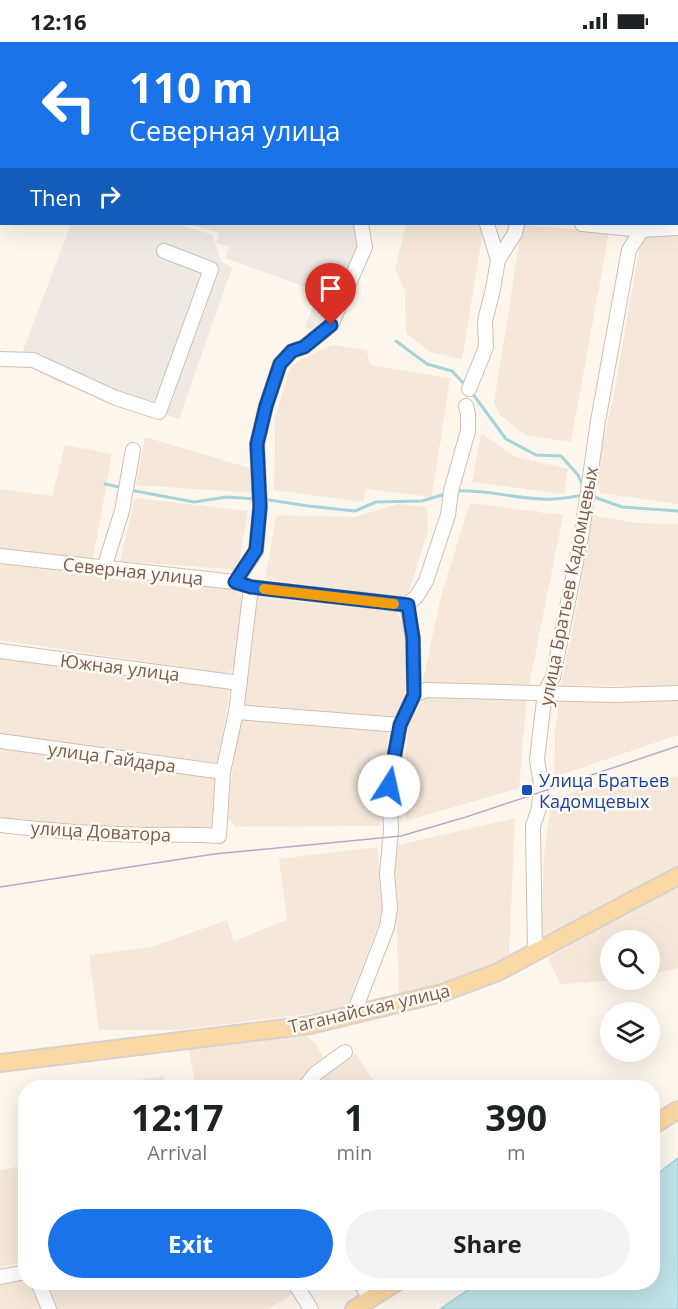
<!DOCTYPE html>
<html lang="en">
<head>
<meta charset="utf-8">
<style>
  :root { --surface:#fff; --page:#f2f2f2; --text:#202124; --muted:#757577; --accent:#1a73e8 }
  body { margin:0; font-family:"Open Sans",sans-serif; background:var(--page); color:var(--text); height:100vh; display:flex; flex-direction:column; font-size:22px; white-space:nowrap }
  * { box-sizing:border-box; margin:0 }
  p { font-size:20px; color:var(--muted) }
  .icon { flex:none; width:33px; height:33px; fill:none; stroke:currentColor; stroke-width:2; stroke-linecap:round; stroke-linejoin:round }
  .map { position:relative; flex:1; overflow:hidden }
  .sheet { position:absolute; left:18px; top:1038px; width:642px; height:210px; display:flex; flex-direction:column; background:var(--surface); border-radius:24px; box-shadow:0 6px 24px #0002 }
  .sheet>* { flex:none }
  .top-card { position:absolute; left:0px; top:0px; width:678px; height:183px; box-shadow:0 6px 24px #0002; background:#1a73e8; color:#fff; overflow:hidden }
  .controls { position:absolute; left:600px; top:888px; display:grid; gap:12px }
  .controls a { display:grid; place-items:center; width:60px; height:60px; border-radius:50%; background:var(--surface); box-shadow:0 6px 24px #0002; font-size:30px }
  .pin { position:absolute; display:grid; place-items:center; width:51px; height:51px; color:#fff; margin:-62px -26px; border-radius:50% 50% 50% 0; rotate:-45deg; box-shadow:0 0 6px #0007 }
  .pin .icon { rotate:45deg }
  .me { position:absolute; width:66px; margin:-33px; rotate:10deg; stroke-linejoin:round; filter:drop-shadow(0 0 4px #0008) }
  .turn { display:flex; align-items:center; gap:21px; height:126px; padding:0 30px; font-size:27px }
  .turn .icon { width:78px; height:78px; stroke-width:2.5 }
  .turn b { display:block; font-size:42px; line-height:51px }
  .then { display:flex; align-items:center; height:57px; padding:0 30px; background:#0003; gap:12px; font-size:22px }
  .eta { display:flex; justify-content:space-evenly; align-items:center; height:102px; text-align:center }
  .eta b { font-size:36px; font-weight:700; line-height:42px }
  .primary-button { display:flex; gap:12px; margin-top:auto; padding:12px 30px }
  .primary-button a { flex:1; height:69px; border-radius:36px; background:var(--accent); color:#fff; font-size:24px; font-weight:700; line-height:69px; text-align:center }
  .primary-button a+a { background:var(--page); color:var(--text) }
  .status { display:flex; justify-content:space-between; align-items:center; height:42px; padding:0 30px; background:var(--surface); direction:ltr }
  .status svg { height:16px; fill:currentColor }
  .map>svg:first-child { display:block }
  .residential { fill:#f5e8da }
  .industrial { fill:#efe9e4 }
  .water { fill:#bfe3e8; stroke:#a5d3da; stroke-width:1.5 }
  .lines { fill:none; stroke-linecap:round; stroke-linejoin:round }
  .stream { stroke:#a5d3da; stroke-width:3 }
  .minor-casing { stroke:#d1beb0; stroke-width:16 }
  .major-casing { stroke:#dad1cd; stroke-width:20 }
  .minor { stroke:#fff; stroke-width:14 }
  .major { stroke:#fbd9a5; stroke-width:16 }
  .tram { stroke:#b9a8c9; stroke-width:1.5 }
  .route-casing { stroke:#114b97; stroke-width:15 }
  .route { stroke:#1a73e8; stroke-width:10 }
  .slow { stroke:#f59e0b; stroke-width:10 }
  .transit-dot { fill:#1a4fb4; stroke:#fffaf3; stroke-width:2 }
  .labels { text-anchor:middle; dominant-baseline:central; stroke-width:5; stroke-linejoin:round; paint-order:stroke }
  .street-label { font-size:18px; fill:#7a5c4d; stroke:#fffaf3 }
  .transit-label { font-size:18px; fill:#164399; stroke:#fffaf3; text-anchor:start }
</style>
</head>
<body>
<div class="status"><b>12:16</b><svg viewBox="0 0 49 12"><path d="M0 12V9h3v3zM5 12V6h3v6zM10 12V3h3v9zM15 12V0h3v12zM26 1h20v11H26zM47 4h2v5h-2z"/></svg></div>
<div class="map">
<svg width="678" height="1267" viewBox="0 0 678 1267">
  <rect width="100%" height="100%" fill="#fdf6ec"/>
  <!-- residential -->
  <g class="residential">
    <polygon points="406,182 484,182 462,317 430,310 406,291 405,249 395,227"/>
    <polygon points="522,183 609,190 571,400 526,393 500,373 494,361"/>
    <polygon points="678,193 678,462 600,451 595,434 613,357 641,196"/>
    <polygon points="332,303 367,308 370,323 450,336 432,455 366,447 363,460 274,448 275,376 290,326 298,319"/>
    <polygon points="481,391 516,415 568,427 564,452 472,440"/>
    <polygon points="145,395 253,427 254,451 136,443"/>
    <polygon points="65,403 112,412 93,517 0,507 0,447 52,454"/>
    <polygon points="135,456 248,469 238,528 120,519"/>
    <polygon points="470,461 563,473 529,644 422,644 441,554"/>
    <polygon points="398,462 427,465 428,489 407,556 265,537 276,473 354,475"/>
    <polygon points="591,473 636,481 678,482 678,645 561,643 578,559"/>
    <polygon points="0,521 200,548 207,541 235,547 243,556 237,620 229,632 0,598"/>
    <polygon points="255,555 396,570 410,594 404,662 397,677 244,666"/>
    <polygon points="0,613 230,643 219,721 0,693"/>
    <polygon points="425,652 527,652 519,746 406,779 405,730 408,684"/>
    <polygon points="560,654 678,654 678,693 554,735 555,689"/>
    <polygon points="240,673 389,686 380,784 235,785 226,774"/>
    <polygon points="0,705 219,733 218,784 204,796 0,776"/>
    <polygon points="678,734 678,827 541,903 544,813 551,759 586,744 616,748"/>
    <polygon points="515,776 509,914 463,936 399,955 394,804"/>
    <polygon points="377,805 383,871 346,967 179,988 99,988 89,913 151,905 227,878 234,899 287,878 279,817"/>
    <polygon points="678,842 678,926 650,933 650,898 610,898 610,938 617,938 560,942 548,916"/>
    <polygon points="304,991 316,1002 323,1015 304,1032 294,1045 196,1045 188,1004"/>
    <polygon points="355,1011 378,1045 312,1046 319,1037"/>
    <polygon points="164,1034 167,1045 118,1045 118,1041"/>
    <polygon points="25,1123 25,1220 0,1225 0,1129"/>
    <polygon points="25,1236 26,1240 30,1241 41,1267 0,1267 0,1243"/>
    <polygon points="286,1240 293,1252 268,1267 56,1267 45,1241"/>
  </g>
  <!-- industrial -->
  <g class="industrial">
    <polygon points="71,182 176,182 213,193 221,219 232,226 179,377 59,341 19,319"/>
    <polygon points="188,182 369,182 371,202 331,295 305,285 319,250 225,216 229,205 216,201 219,191"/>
  </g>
  <!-- water -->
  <polygon class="water" points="678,1116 678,1267 440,1267 474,1244 490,1241 652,1240 653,1135"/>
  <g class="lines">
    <!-- stream -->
    <g class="stream">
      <polyline points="396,299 427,322 452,329 466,344"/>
      <polyline points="472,351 506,397 536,413 561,414 578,433 583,444"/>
      <polyline points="105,442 123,446"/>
      <polyline points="130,448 194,460 227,455 257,457"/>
      <path d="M454 449C484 447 512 456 542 457 556 458 571 455 584 453"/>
      <polyline points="591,454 622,465 678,469"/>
      <polyline points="263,457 308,464 355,469 376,460 422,459 445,452"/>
    </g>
    <defs>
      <g id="minor">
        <polyline points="227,0 228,2"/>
        <polyline points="492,0 492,2"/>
        <polyline points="75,2 75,0"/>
        <polyline points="259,2 266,0"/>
        <polyline points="357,2 357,0"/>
        <polyline points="540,2 540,0"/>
        <polyline points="660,2 660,0"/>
        <polyline points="0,68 2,69"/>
        <polyline points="582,182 642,188 678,186"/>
        <polyline points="498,218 515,191 517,182"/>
        <polyline points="0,317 33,318 116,356 159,370 211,227 164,209"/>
        <polyline points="469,347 486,305 485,279 493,247 498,218 487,182"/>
        <polyline points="0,514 235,540 251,545 407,563"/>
        <polyline points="104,526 122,469 133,408"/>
        <polyline points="235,540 256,509 260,465 257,402 266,364 280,322 292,309 304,305 331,283 365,205 361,182"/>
        <polyline points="0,609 240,641"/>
        <polyline points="414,653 426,648 614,653 678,651"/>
        <polyline points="236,670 400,683"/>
        <polyline points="0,699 223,730"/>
        <path d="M0 783C49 789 100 792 149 793 173 793 196 792 219 794L223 730 236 670 251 545"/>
        <polyline points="535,911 533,784 539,766 541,743 537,717 545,650 553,635 582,490 598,379 629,208 642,188 642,182"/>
        <polyline points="353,973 387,885 390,866 387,832 391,788 389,744 400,683 414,653 413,596 407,563 417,554 426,539 448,473 451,449 468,389 468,372 466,364"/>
        <polyline points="304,1046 315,1032 345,1010"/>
        <polyline points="0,1235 26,1230"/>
        <polyline points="38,1240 49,1267"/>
        <polyline points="294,1240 311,1267"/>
        <polyline points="360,1240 370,1257"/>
      </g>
      <g id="major">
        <polyline points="0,1021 310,983 442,951 498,930 678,834"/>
        <polyline points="652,1084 678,1068"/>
        <polyline points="354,1267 397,1240"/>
      </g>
    </defs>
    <!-- minor casing -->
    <use href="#minor" class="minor-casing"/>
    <!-- major casing -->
    <use href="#major" class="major-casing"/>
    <!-- minor -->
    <use href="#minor" class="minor"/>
    <!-- major -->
    <use href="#major" class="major"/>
    <!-- tram -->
    <polyline class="tram" points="0,845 214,812 401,794 466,775 678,704"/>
  </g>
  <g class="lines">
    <defs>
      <polyline id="route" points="331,283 304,305 292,309 280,322 266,364 257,402 260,465 256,508 235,540 251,545 408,563 413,596 414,653 400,683 389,744"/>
    </defs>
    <!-- route casing -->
    <use href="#route" class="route-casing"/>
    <!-- route -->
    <use href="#route" class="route"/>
    <!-- slow -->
    <polyline class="slow" points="264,547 394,562"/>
  </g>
  <!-- markers -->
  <rect class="transit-dot" x="521" y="742" width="12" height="12" rx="3"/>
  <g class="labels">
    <!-- street labels -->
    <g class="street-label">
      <text transform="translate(133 529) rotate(6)">Северная улица</text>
      <text transform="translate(568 544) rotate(-79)">улица Братьев Кадомцевых</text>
      <text transform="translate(120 625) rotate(7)">Южная улица</text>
      <text transform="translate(112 715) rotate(8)">улица Гайдара</text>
      <text transform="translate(101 789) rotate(3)">улица Доватора</text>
      <text transform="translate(369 966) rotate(-13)">Таганайская улица</text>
    </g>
    <!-- transit labels -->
    <g class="transit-label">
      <text x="539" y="738">Улица Братьев<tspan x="539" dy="21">Кадомцевых</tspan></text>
    </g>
  </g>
</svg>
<div class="controls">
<a><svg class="icon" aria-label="search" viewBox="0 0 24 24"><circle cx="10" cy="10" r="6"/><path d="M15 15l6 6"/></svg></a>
<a><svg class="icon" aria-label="layers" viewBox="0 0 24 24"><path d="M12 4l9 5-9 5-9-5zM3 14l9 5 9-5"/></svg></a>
</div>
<div class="pin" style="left:331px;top:283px;background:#d93025"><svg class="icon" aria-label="arrive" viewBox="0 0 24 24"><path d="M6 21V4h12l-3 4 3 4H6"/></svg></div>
<svg class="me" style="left:389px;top:744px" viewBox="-20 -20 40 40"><circle r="19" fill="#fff"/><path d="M0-13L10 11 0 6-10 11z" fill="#1a73e8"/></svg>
<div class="top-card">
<div class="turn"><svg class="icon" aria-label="left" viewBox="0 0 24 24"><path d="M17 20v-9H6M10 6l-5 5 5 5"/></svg><div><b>110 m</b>Северная улица</div></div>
<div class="then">Then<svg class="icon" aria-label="right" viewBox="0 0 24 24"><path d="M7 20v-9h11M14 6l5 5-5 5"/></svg></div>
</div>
<section class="sheet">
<div class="eta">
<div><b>12:17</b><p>Arrival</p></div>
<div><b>1</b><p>min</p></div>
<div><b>390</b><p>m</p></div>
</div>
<div class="primary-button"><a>Exit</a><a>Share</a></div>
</section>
</div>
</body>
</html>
